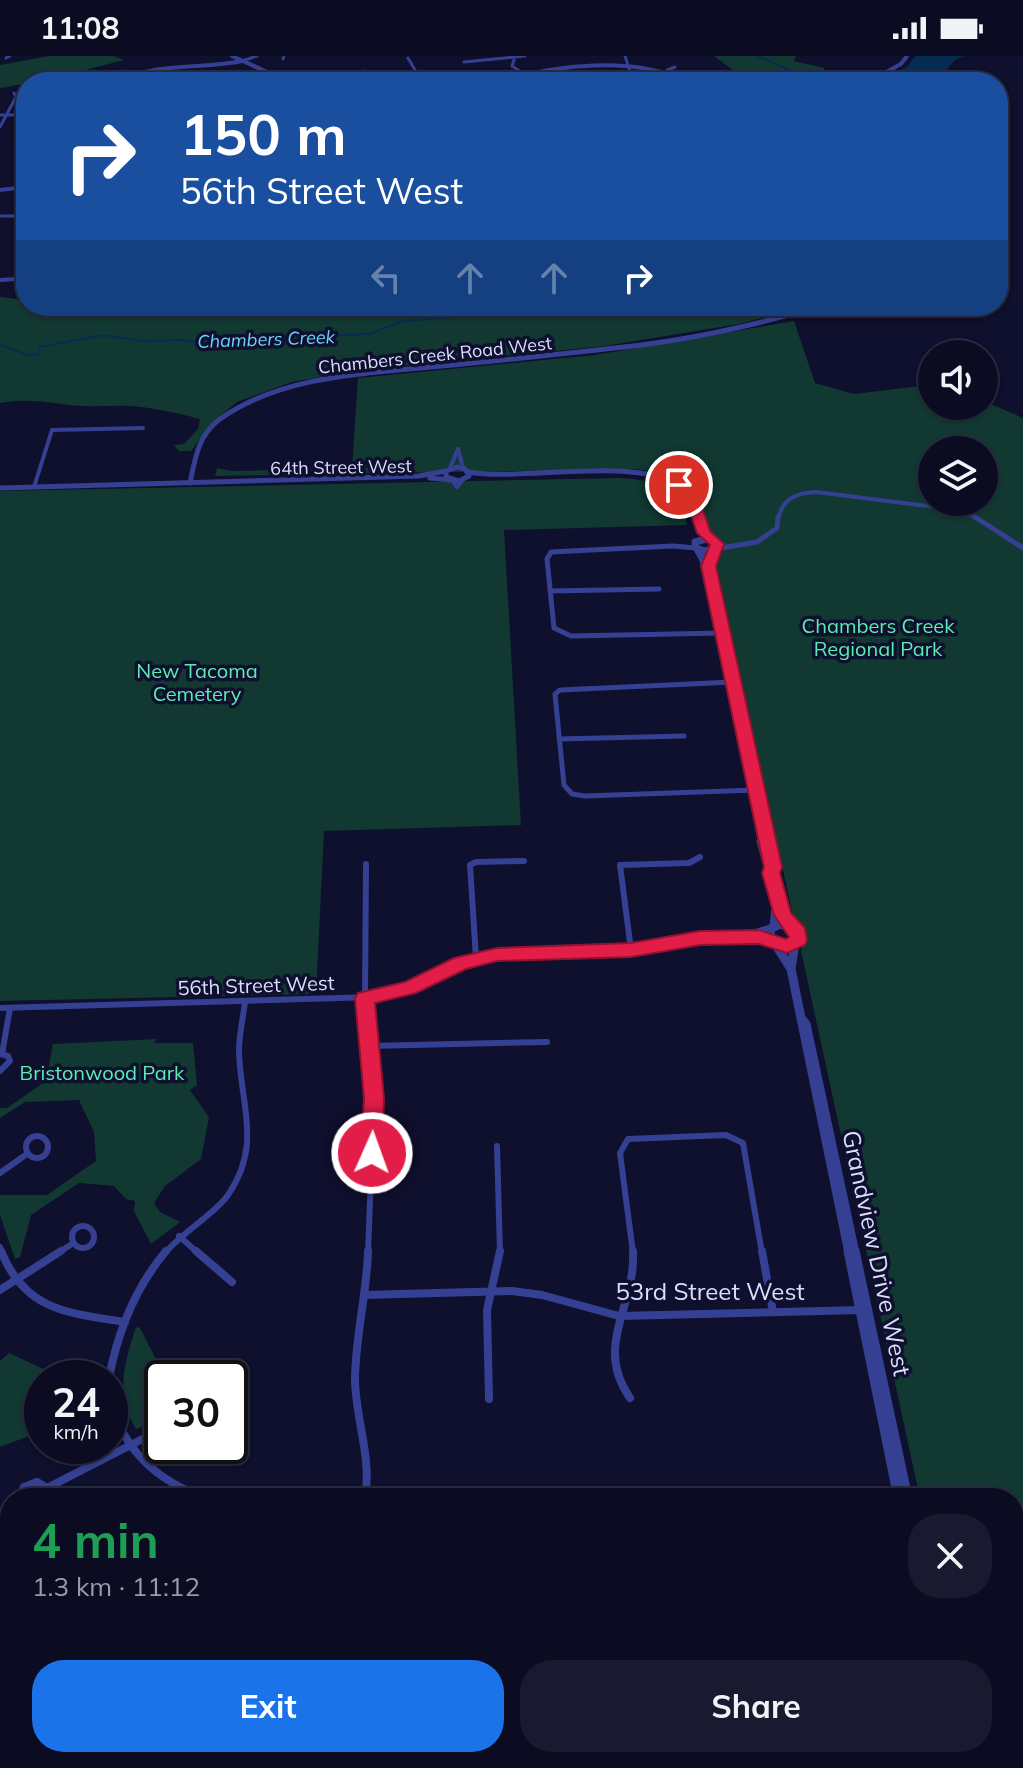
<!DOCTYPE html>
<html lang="en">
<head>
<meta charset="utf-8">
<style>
  :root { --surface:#0b0b22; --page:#19192f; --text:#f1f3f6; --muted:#9a9ba5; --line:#2b2b40; --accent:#1a73e8 }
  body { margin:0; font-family:Mulish,sans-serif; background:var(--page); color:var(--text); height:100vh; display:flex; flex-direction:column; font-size:30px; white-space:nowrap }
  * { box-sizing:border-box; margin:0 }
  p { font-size:26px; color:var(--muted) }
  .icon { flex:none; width:44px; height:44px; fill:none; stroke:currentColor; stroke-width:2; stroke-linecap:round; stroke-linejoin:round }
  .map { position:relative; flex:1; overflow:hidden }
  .sheet { position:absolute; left:0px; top:1432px; width:1024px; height:280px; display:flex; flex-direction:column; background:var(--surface); border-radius:32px 32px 0 0; box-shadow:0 2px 6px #0004,0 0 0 2px var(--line) }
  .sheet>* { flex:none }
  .banner { position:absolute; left:16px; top:16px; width:992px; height:244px; border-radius:32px; box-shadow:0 2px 6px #0004,0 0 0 2px var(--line); background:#1a4fa0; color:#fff; overflow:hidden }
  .fabs { position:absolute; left:918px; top:284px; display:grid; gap:16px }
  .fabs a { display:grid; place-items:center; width:80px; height:80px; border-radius:50%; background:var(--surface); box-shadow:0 2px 6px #0004,0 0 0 2px var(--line); font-size:40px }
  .speed { position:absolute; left:24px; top:1304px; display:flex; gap:16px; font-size:40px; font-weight:700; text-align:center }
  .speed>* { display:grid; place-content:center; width:104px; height:104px; border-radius:50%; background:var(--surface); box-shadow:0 2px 6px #0004,0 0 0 2px var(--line); line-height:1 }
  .speed small { font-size:20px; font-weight:400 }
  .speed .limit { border:4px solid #111; border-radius:12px; background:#fff; color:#111 }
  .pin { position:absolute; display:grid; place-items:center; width:68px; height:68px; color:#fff; margin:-34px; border:4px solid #fff; border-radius:50%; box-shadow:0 2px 8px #0007 }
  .me { position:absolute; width:88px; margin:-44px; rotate:2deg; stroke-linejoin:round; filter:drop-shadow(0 0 6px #0008) }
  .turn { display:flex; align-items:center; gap:28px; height:168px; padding:0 32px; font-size:36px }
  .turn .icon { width:104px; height:104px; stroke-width:2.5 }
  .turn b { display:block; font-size:56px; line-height:68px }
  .lanes { display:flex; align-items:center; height:76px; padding:0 32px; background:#0003; justify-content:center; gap:40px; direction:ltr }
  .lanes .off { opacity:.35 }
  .round { display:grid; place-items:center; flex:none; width:84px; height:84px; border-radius:32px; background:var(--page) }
  .headline { display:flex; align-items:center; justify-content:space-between; height:136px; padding:0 32px }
  h1 { font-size:48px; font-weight:700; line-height:60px; color:#1e9e55 }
  .action { display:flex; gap:16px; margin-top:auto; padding:16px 32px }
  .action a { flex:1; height:92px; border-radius:32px; background:var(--accent); color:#fff; font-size:32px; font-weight:700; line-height:92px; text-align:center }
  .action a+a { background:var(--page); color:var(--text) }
  .status { display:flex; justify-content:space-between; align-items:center; height:56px; padding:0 40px; background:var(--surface); direction:ltr }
  .status svg { height:22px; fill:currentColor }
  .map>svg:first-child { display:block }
  .green { fill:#113931; fill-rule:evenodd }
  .water { fill:#052d51 }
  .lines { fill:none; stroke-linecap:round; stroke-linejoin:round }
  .stream { stroke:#052d51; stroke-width:2 }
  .minor-far4 { stroke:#354092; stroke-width:3 }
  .minor-far3 { stroke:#354092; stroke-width:4 }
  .minor-far2 { stroke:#354092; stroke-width:5 }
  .minor-far1 { stroke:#354092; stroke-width:6 }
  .minor { stroke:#354092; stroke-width:8 }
  .tertiary-far4 { stroke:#354092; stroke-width:4 }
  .tertiary-far3 { stroke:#354092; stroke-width:5 }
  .tertiary-far2 { stroke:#354092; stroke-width:7 }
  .tertiary-far1 { stroke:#354092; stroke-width:9 }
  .tertiary { stroke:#354092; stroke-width:11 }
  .route { fill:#e11d48; stroke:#92132f; stroke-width:2 }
  .labels { text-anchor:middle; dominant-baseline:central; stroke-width:7; stroke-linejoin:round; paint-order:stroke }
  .far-water-label { font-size:18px; font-style:italic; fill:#6ad2ff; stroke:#0f0f2e }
  .far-street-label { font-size:18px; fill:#dcdeff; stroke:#0f0f2e }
  .park-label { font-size:20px; fill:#5aedb1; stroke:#0f0f2e }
  .street-label { font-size:20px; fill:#dcdeff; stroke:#0f0f2e }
  .near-street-label { font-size:24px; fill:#dcdeff; stroke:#0f0f2e }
</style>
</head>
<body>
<div class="status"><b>11:08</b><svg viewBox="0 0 49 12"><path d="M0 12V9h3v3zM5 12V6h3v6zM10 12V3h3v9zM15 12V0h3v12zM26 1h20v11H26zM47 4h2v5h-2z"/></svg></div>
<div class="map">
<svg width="1023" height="1712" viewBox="0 0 1023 1712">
  <rect width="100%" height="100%" fill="#0f0f2e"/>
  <!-- green -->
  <g class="green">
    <path d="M49 0H114L124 4 39 26C23 26 18 30 0 32V9Z"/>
    <polygon points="714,0 796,0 794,5 824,12 825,19 851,26 749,26"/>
    <path d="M0 241 26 244V250H809L739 268 605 290 371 313 292 326 237 346 214 365 191 395H179L174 389 184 388 198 373 200 363C177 357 155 352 132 350 109 349 84 352 62 348 40 345 23 343 0 347Z"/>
    <path d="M794 265 815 327 854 338 929 329H932V350H984V345L1023 362V1712H973L971 1702H1014V1442H920L801 895 807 878 793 860 716 506 717 499 723 496V486L707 477C702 467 704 456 700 446 692 419 657 416 634 413L215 420 217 412 233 415 352 412 358 322 595 299ZM932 394H984V446H932Z"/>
    <path d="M621 422C658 425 680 429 687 469L504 474 521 769 324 775 316 938 0 945V435Z"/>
    <polygon points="157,983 154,987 193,987 197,1029 190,1034 209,1061 201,1103 165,1130 154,1147 160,1156 180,1166 151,1188 134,1155 135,1145 126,1143 114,1130 79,1127 31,1159 20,1201 15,1203 0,1159 0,1139 47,1139 96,1105 94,1076 79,1044 25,1046 0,1062 0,1052 7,1052 46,1025 53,988"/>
    <path d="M136 1271 140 1272 158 1307 155 1348 159 1364 136 1373C115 1338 124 1308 136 1271Z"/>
    <polygon points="9,1297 50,1316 48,1322 42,1322 39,1356 42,1358 42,1375 0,1391 0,1305"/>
    <polygon points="0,1504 10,1505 10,1566 0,1568"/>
    <polygon points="192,1702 319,1702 301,1712 245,1712 243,1706 219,1707"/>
    <polygon points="852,1702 942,1702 944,1712 853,1712"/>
  </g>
  <!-- water -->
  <polygon class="water" points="915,0 964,0 955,4 947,13 949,26 876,26 906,24 905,21 890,20 908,10"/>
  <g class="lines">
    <!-- stream -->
    <g class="stream">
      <polyline points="757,0 806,21 841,24"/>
      <polyline points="600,250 598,258 621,261 647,250"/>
      <polyline points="0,289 28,299 40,298 39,291 104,279 142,285 182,284 216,288 272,281 296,285 316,280 370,278 402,265 455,261 474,251 514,258 535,250"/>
    </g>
    <!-- minor-far4 -->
    <g class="minor-far4">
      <polyline points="625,0 633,25"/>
      <polyline points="6,2 10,0"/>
      <polyline points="408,2 422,26"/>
      <polyline points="283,3 284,0"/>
      <polyline points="514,4 512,10 524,18"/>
      <polyline points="242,5 257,0"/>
      <polyline points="464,6 525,0"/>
      <polyline points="667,14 675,11"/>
      <polyline points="122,15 127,19"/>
      <polyline points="364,15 372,26"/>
      <polyline points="471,23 480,26"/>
      <polyline points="70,26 72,22"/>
      <polyline points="227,26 267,24"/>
      <polyline points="288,26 314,19"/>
      <polyline points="0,59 26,59"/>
      <polyline points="0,71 16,41 14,37"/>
      <polyline points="0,160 26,160"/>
    </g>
    <!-- minor-far3 -->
    <g class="minor-far3">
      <polyline points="0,224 17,223 26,212"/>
      <polyline points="458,393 463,412"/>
      <polyline points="450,412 458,393"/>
      <polyline points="452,424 457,431 463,424"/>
      <polyline points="34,431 52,374 143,372"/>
      <path d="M778 463C783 442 796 437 816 436L959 454 979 463"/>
    </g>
    <!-- minor-far2 -->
    <g class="minor-far2">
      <polyline points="975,461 1023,492"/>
      <polyline points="696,492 673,490 551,496 547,503 554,572 571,580 723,577"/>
      <polyline points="715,493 757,486 777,472 778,461"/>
      <polyline points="550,535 659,533"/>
      <polyline points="733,626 560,634 555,638 564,729 572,738 585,740 756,734"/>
      <polyline points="559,683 684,680"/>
    </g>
    <!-- minor-far1 -->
    <g class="minor-far1">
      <polyline points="366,808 365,942 374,1042 368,1197"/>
      <polyline points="749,878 772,871"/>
      <polyline points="631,894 620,809 689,807 700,801"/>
      <polyline points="476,902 470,809 476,806 524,805"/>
      <polyline points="0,952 374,941 409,932 461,907 485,900 631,894 700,882 743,880 771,883"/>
      <polyline points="368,990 547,986"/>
      <polyline points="0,998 8,1000 10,1005 0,1015"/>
      <polyline points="2,998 10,952"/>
      <circle cx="37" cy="1091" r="11"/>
      <polyline points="497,1090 500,1197"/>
      <polyline points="0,1117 27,1098"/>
      <circle cx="83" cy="1181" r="11"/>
      <polyline points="179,1180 198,1197"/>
      <polyline points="0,1191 2,1197"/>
      <polyline points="58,1197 72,1188"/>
      <path d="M165 1197C182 1176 215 1158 228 1139 263 1088 240 1048 239 995 239 979 243 962 245 946"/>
      <polyline points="633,1197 620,1097 628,1083 726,1079 743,1087 762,1197"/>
    </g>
    <!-- minor -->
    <g class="minor">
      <path d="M1 1195C25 1255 68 1257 125 1266"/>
      <polyline points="196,1195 232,1226"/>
      <polyline points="762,1195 773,1256"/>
      <polyline points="0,1234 61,1195"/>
      <polyline points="364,1239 512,1235 542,1239 619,1260 861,1254"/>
      <path d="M109 1322C118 1274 135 1232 166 1195"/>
      <path d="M630 1342C593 1289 636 1251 633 1195"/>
      <polyline points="489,1343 487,1254 500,1195"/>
      <path d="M110 1344C124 1395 157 1426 207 1442"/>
      <polyline points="47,1432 162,1373"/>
      <polyline points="19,1442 24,1431 37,1426 47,1432 47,1442"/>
      <path d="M365 1442C372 1403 356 1364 355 1325 355 1281 367 1238 368 1195"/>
      <polyline points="10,1670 6,1684 10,1697"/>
      <polyline points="15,1702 25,1705 37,1702"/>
      <polyline points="515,1702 519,1712"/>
      <polyline points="119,1712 120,1702"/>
      <polyline points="388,1712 392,1702"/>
    </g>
    <!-- tertiary-far4 -->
    <g class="tertiary-far4">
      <polyline points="232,0 289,26"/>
      <path d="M118 26C148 7 205 13 242 5"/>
      <path d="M499 26C558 8 632 0 690 26"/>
      <polyline points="868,26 901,8 907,0"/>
      <polyline points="0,134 26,131"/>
    </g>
    <!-- tertiary-far3 -->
    <g class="tertiary-far3">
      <polygon points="457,411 465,413 469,420 459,425 446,421 446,415"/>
      <path d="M468 416C526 426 646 397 687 435 694 442 696 453 699 463"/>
      <polyline points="430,422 450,424"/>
      <path d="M190 427C195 403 198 379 220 363 282 319 369 317 442 310 503 304 563 298 624 291 690 284 756 269 820 250"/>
      <polyline points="0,432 419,420 446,415"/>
    </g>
    <!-- tertiary-far2 -->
    <g class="tertiary-far2">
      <polyline points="698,461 709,483"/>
      <polygon points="706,483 715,486 717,491 705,495 696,492 695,486"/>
      <polyline points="697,493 703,504 762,787"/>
      <polyline points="710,516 713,494"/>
    </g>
    <!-- tertiary-far1 -->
    <g class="tertiary-far1">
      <polyline points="761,785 777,842 774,870"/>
      <polygon points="780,868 796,873 799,881 795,887 780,889 771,883 770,873"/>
      <polyline points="774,886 791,913 849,1197"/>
      <polyline points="791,913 795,887"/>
      <polyline points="801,962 806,968 855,1197"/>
    </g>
    <!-- tertiary -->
    <g class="tertiary">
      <polyline points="849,1195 899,1442"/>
      <polyline points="854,1195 907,1442"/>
      <polyline points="956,1702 958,1712"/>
      <polyline points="578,1712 590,1702"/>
    </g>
  </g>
  <!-- route -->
  <polygon class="route" points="674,426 684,426 699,442 710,475 724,488 716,510 782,811 780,817 791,857 805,872 807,884 805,889 787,897 759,888 700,889 631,901 497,905 466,913 416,937 375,947 384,1042 382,1097 379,1103 372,1105 364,1103 361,1097 364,1042 355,942 358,937 405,926 454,902 497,892 631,887 700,875 759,874 786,883 789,881 774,859 762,817 764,811 701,510 710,489 697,477 686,444 672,429"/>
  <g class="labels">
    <!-- far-water labels -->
    <g class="far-water-label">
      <text transform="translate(266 283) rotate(-2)">Chambers Creek</text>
    </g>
    <!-- far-street labels -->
    <g class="far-street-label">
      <text transform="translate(435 299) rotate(-6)">Chambers Creek Road West</text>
      <text transform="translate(341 411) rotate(-1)">64th Street West</text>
    </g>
    <!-- park labels -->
    <g class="park-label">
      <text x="878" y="569">Chambers Creek<tspan x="878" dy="23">Regional Park</tspan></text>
      <text x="197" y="614">New Tacoma<tspan x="197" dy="23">Cemetery</tspan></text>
      <text x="102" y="1016">Bristonwood Park</text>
    </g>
    <!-- street labels -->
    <g class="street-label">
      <text transform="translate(256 929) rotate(-2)">56th Street West</text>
    </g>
    <!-- near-street labels -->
    <g class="near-street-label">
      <text transform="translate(877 1197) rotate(78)">Grandview Drive West</text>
      <text x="710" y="1235">53rd Street West</text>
    </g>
  </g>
</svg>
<div class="fabs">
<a><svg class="icon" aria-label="sound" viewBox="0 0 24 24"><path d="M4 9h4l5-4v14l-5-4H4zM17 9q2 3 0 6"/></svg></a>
<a><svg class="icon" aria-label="layers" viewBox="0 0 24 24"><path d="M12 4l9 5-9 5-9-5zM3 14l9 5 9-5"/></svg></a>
</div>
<div class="speed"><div>24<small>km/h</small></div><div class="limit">30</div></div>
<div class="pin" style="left:679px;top:429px;background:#d93025"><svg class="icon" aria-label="arrive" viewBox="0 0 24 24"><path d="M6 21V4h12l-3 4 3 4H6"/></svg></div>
<svg class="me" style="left:372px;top:1097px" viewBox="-20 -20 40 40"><circle r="17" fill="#e11d48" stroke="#fff" stroke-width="3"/><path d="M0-11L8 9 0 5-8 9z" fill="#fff"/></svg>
<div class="banner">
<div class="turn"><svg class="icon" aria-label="right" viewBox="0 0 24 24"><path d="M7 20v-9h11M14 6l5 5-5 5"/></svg><div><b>150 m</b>56th Street West</div></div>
<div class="lanes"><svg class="icon off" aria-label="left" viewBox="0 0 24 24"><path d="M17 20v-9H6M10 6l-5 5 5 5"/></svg><svg class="icon off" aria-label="ahead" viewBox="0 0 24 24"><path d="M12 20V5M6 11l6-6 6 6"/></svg><svg class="icon off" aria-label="ahead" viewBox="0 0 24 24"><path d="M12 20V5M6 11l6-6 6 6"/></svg><svg class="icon" aria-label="right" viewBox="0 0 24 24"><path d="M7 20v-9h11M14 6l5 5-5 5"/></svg></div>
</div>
<section class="sheet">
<div class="headline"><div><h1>4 min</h1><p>1.3 km · 11:12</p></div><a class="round"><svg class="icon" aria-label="close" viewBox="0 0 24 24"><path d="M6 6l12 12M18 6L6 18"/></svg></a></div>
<div class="action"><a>Exit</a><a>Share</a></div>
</section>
</div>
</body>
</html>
